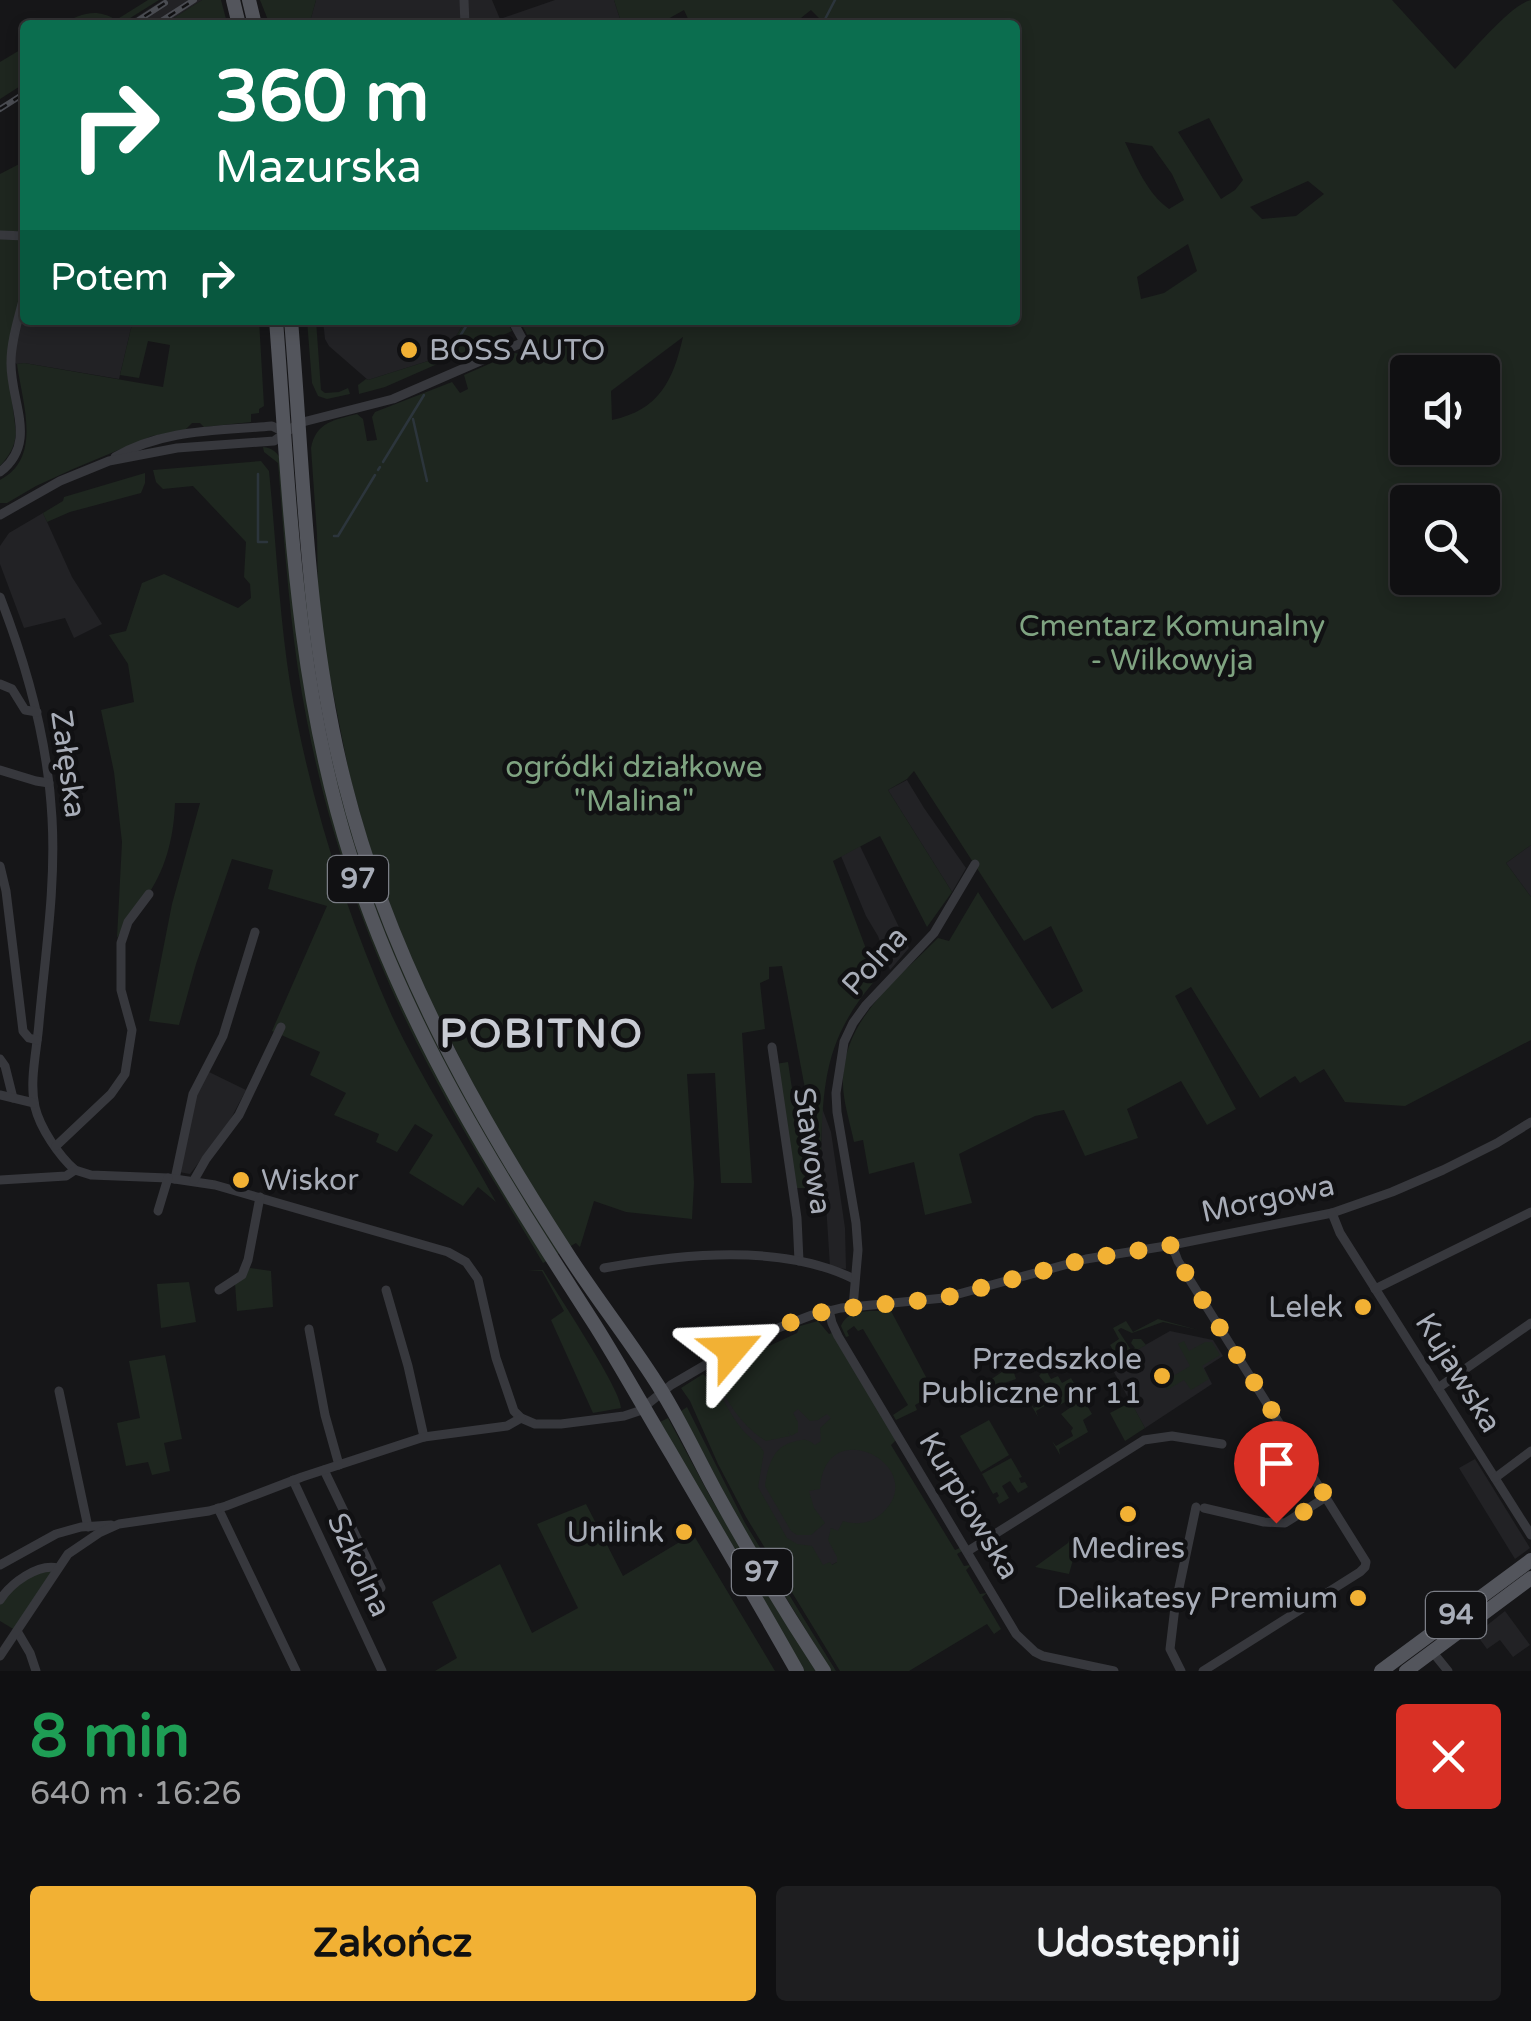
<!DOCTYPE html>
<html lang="pl">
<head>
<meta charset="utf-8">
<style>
  :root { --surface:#101012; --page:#1e1e20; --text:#f1f3f6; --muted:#9c9d9f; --line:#303032; --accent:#f2b134 }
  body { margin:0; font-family:"Varela Round",sans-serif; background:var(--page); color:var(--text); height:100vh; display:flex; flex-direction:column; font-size:38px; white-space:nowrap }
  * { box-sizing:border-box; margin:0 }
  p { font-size:32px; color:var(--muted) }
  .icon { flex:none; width:55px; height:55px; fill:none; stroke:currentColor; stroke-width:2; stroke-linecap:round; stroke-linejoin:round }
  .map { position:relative; height:1671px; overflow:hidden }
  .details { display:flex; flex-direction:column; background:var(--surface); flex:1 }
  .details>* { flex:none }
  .top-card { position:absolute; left:20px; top:20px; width:1000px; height:305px; border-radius:10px; box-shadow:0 5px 15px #0003,0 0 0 2px var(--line); background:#0b6e4f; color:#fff; overflow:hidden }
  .controls { position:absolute; left:1390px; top:355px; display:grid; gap:20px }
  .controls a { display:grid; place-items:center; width:110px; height:110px; border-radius:10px; background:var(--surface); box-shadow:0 5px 15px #0003,0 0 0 2px var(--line); font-size:50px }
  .pin { position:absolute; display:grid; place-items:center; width:85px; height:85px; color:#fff; margin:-102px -42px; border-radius:50% 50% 50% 0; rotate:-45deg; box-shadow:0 0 10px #0007 }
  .pin .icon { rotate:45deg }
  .me { position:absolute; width:110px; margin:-55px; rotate:64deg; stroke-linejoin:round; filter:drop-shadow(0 0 8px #0008) }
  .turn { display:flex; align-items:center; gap:35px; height:210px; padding:0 30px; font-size:45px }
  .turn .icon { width:130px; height:130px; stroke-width:2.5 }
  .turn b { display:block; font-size:70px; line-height:85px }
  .then { display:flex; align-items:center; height:95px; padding:0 30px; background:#0003; gap:20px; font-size:38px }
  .round { display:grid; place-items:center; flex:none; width:105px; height:105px; border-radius:10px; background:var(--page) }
  .head { display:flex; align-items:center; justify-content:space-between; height:170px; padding:0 30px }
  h1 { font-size:60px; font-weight:700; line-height:75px; color:#1e9e55 }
  .primary-button { display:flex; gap:20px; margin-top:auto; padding:20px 30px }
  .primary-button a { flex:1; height:115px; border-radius:10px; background:var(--accent); color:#111; font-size:40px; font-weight:700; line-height:115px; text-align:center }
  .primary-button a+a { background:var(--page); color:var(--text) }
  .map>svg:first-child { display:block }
  .built { fill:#222225 }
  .green { fill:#1e261f; fill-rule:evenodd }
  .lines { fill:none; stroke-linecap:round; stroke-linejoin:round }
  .stream { stroke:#2c353c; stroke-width:2.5 }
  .minor { stroke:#37383d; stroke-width:9 }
  .primary { stroke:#53555c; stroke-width:14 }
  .rail-casing { stroke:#4a4c52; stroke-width:6 }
  .rail { stroke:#111113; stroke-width:2.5; stroke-dasharray:8; stroke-linecap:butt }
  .route { stroke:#f2b134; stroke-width:18; stroke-dasharray:0 32.4 }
  .poi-dot { fill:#f2b134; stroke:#111113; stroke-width:4 }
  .labels { text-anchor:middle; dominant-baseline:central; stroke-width:9; stroke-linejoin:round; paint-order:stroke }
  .shield { fill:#111113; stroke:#7b7e86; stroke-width:2.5 }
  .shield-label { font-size:28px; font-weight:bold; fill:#a8adb8 }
  .poi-label { font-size:30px; fill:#a8adb8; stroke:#111113; text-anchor:end }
  .park-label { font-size:30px; fill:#7fa381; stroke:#111113 }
  .street-label { font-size:30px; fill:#a8adb8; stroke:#111113 }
  .district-label { font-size:40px; font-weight:bold; letter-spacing:2.5px; fill:#c9ccd4; stroke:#111113 }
</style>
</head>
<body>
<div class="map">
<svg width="1531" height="1671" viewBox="0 0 1531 1671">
  <rect width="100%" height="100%" fill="#161618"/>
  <!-- built -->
  <g class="built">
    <polygon points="163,0 202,0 163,25 124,25"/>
    <polygon points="316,0 492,0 500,19 555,0 614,0 622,25 309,25"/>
    <polygon points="25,273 25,320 133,320 119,379 24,363 17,364 7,359"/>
    <polygon points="323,320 466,320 444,356 368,380 329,346 325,339"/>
    <polygon points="43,513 72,577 102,624 74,638 65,618 24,628 0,564 0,546 9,533"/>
    <polygon points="907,780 924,808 966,868 952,892 888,790"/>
    <polygon points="1531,845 1531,897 1506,863"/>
    <polygon points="860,846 909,948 890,970 878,936 866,916 841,856"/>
    <polygon points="209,1072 246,1090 228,1124 190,1174 179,1172 196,1096"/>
    <polygon points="822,1108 831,1132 845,1228 846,1269 830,1267 826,1204 818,1158 821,1157"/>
    <polygon points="811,1327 928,1511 805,1580 739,1467 710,1385"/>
    <polygon points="1170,1331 1213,1340 1223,1356 1204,1368 1212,1384 1145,1428 1110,1365"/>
    <polygon points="1475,1459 1530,1548 1515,1559 1459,1468"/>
    <polygon points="1505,1611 1530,1645 1513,1657 1500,1640 1487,1649 1476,1634"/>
  </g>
  <!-- green -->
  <g class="green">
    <path d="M148 0H159L119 25H60C80 14 96 7 116 20Z"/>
    <polygon points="202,0 221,0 226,19 221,25 163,25"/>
    <polygon points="260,0 316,0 309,25 270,25"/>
    <path d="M614 0H1392L1455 69C1471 53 1511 4 1531 0V845L1506 863 1531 897V1040L1405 1106 1345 1102 1324 1069 1300 1083 1295 1076 1260 1098 1191 987 1175 996 1236 1109 1207 1125 1181 1081 1127 1109 1138 1138 1085 1156 1064 1110 1035 1116 959 1154 972 1203 925 1215 914 1162 869 1174 863 1140 854 1142C850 1122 842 1099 843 1079 844 1018 899 978 938 938L949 941 978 892 1052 1009 1083 991 1051 926 1024 941 914 771 907 779 888 790 952 892 927 927 880 836 833 861 877 978C825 1038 823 1080 821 1157L818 1158 782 966 769 967V979L760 983 765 1029 742 1033 752 1183H721L715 1073 687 1074 694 1183 692 1219 626 1212 594 1201 580 1247 576 1243 569 1247 495 1126 421 983 376 869 381 867 380 854 372 857 349 773 325 652 318 598 317 534 311 448C316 422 334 420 357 414L363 419 367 441 377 440 372 417 375 412 452 382 460 393 468 389 464 375 514 353 522 354 528 363 540 358 519 320H1015V25H815L819 18 811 10 792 25H691L684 10 657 25H622ZM1209 118 1243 180 1235 190 1221 199 1178 132ZM1125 142 1152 146 1172 174 1184 200 1169 209C1147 193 1136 166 1125 142ZM1308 181 1324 194 1296 216 1262 219 1250 207ZM1188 244 1197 271 1164 293 1141 299 1137 277ZM683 337C673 381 659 410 612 420L611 391ZM1408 372H1482V448H1408ZM1408 502H1482V578H1408Z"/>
    <polygon points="25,47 25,83 0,99 0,62"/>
    <polygon points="25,161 25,231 0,231 0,174"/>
    <path d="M0 239 25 240V273L7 359 16 433C15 447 9 456 0 466Z"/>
    <path d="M133 320H259L264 406 259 409V413L251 414V422L204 427 200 423H192L185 430 152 436 73 469 36 486 7 503H0V480C43 458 22 402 17 364L24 363 163 387 170 345 148 341 139 378 120 375Z"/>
    <polygon points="307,320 316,320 321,390 325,393 339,392 348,388 350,394 327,399 318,396 312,383"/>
    <polygon points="466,320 506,320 512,331 385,387 359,394 358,385 366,379 368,380 444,356"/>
    <path d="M263 447C273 448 278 453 282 462L298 648 377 948 547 1261 543 1263C504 1197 463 1133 428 1065 372 957 330 841 307 721 290 636 285 550 278 463L264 452Z"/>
    <path d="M261 461 269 471C276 541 279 613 290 683 309 796 345 911 392 1016 422 1080 462 1140 496 1202L478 1187 463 1206 409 1173 433 1135 415 1124 397 1152 376 1142 379 1134 334 1115 346 1093 310 1075 320 1052 272 1031 327 906 268 889 273 870 232 859 196 964 179 1025 149 1021 172 904 200 803H175C174 834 167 866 149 893 138 908 126 922 117 938L122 842 114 772 101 710 134 702 128 664 109 635 126 631 142 583 164 574 238 608 251 598 250 584 244 577 246 542 193 486 163 489 156 482 153 470Z"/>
    <polygon points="294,470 300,553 321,694 374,897 560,1253 556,1255 466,1108 396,965 361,873 334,779 305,614"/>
    <polygon points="145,473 145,483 141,493 70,512 47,522 43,513 63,501 64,497"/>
    <polygon points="788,1062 807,1188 795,1188 775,1064"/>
    <polygon points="250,1268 271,1271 273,1307 237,1311 235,1283"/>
    <path d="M527 1270H543C557 1294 621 1389 621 1408L593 1413 551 1320 564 1311 542 1271Z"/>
    <polygon points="189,1282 196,1322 161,1328 157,1284"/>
    <path d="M891 1311 935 1394 915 1405 917 1410 896 1420 893 1415 908 1405 863 1329 858 1331 854 1326 847 1331 849 1336 846 1337 841 1326C849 1307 873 1312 891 1311Z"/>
    <polygon points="1158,1319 1198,1330 1163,1322 1132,1333 1121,1328 1118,1330 1131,1350 1135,1348 1131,1343 1133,1339 1141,1339 1146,1345 1119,1360 1110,1345 1119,1339 1113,1328 1126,1321 1133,1332"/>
    <path d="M818 1321 829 1334 832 1333 896 1440 891 1445 955 1550 960 1548 962 1551 957 1554 964 1566 971 1565 966 1570 980 1594 987 1593 982 1597 1001 1629 994 1634 987 1624 909 1671H840L746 1517 718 1464 690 1401 681 1388 703 1374C720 1388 727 1411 741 1428 748 1437 758 1442 764 1452L758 1487 787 1538 797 1544 812 1546 823 1565 830 1562 832 1565 837 1562V1557L828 1540 831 1528 838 1531 843 1521C856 1525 869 1524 880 1515 935 1469 825 1409 820 1489L809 1491 814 1508 825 1523 811 1535H797L791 1531 765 1486C768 1465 773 1447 793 1442 803 1439 807 1438 815 1445L821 1441 820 1428 831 1418 827 1414 818 1420 810 1421 798 1409 793 1413 798 1422V1432L791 1436 788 1431 790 1436 766 1441C741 1426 722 1396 713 1368L736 1355 743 1358 797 1333 800 1326Z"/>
    <polygon points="1184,1341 1189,1351 1205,1342 1212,1342 1220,1355 1202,1366 1209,1379 1191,1390 1184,1380 1167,1390 1163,1382 1190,1366 1178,1344"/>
    <polygon points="1034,1350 1051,1379 1058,1376 1062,1383 1071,1378 1092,1414 1083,1420 1088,1432 1059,1449 1060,1455 1052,1441 1056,1446 1073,1436 1071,1431 1073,1428 1061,1414 1074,1405 1070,1399 1058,1406 1053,1401 1036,1411 1038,1417 1030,1403 1034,1408 1051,1398 1051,1390 1039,1376 1041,1373 1032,1363 1014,1373 1016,1379 1001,1384 987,1393 977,1406 979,1399 974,1391"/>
    <polygon points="165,1355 182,1439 164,1443 170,1471 152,1475 148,1462 126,1466 117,1423 140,1418 129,1361"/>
    <polygon points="1131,1402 1145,1428 1125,1441 1110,1413"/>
    <polygon points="687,1407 745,1523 836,1671 831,1671 736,1516 681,1411"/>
    <polygon points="668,1418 712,1500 818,1671 803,1671 658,1423"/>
    <polygon points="989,1420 1009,1455 981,1472 960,1436"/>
    <polygon points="1011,1458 1022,1477 1019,1478 1021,1483 1025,1482 1028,1487 1018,1493 1010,1481 1002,1486 1009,1498 999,1504 996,1498 999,1496 997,1492 993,1494 982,1474"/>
    <polygon points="586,1504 623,1576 693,1534 775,1671 435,1671 457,1658 432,1602 500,1564 532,1633 578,1608 537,1524"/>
    <polygon points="1071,1536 1079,1538 1069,1574 1035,1567 1068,1543"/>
    <polygon points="56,1569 15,1630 0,1621 0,1603 4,1596 39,1571"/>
  </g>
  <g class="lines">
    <!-- stream -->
    <g class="stream">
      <polyline points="822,25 835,0"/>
      <polyline points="447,357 470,320"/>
      <polyline points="413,419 427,481"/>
      <polyline points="383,462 424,395"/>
      <polyline points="378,470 380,467"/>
      <polyline points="258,474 258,542 267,542"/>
      <polyline points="334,536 338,536 375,475"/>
    </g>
    <!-- minor -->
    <g class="minor">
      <polyline points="464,0 465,25"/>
      <polyline points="0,235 25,236"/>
      <path d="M115 457C163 429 218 431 272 426L284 432"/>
      <path d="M0 472C39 442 10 402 11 362 11 339 20 314 25 292"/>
      <polyline points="0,515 60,481 109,461 177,448 274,441 299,423 393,399 524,342 512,320"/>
      <path d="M0 597C28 669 48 741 52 818 56 887 45 955 39 1023 37 1050 29 1081 35 1107 40 1128 59 1156 75 1170"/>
      <polyline points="0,684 12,689 25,710 37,712"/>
      <polyline points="0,770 36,781 49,783"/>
      <polyline points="0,866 6,891 23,1031 29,1038 37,1040"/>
      <polyline points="772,1047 797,1218 799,1261"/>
      <polyline points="0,1059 5,1066 13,1098"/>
      <polyline points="0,1095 34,1103"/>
      <polyline points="56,1146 111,1094 125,1074 132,1030 121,990 121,943 128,922 149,894"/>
      <polyline points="175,1179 193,1094 223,1036 255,932"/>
      <polyline points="0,1180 66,1176 75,1170 91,1175 168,1178 215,1185 448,1252 466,1262 478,1279 496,1358 514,1411 521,1418 535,1424 561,1424 624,1416 639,1411 671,1385 731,1350 778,1328 812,1315 841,1308 944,1298 1086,1259 1172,1245 1332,1213 1392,1192 1443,1170 1497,1143 1531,1122"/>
      <polyline points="194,1180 206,1159 239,1115 281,1027"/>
      <polyline points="158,1211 168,1178"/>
      <polyline points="1332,1213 1340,1233 1531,1535"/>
      <polyline points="1172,1245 1178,1261 1366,1562 1365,1567 1360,1572 1203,1671"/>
      <path d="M604 1268C681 1254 782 1243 854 1279"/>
      <polyline points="1375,1289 1531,1212"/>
      <polyline points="219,1290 242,1275 248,1260 260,1197"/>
      <polyline points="386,1290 408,1366 424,1437"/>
      <polyline points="853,1307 858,1250 856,1223 837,1112 836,1093 844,1042 853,1023 866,1005 934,933 975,864"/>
      <polyline points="829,1310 832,1323 838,1336 1016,1634 1035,1652 1043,1656 1114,1671"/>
      <polyline points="309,1329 325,1415 339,1465"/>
      <polyline points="1438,1388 1531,1323"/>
      <polyline points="59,1391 88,1527"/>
      <polyline points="324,1470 381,1588"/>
      <polyline points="1495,1478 1531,1451"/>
      <polyline points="293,1480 382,1671"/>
      <polyline points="218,1508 296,1671"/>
      <polyline points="1204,1508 1264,1522 1285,1523 1326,1497"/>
      <polyline points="968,1551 1144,1440 1172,1436 1222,1444"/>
      <polyline points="0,1565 56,1534 81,1527 111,1525"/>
      <path d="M0 1600C11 1583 38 1563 58 1568"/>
      <polyline points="17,1631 30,1653 36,1671"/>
      <polyline points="1431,1650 1448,1671"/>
      <polyline points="0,1656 68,1554 99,1533 119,1524 209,1511 226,1506 302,1477 424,1437 507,1426 521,1418"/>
      <polyline points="1181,1671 1170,1649 1175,1607 1196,1507"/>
    </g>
    <!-- primary -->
    <g class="primary">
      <polyline points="233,0 239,25"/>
      <polyline points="249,0 255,25"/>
      <path d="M276 320C290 501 295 683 351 858 404 1028 499 1176 595 1325 622 1368 646 1412 672 1455 714 1527 756 1598 797 1671"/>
      <path d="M291 320C304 475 306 633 345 784 388 955 472 1107 567 1253 597 1300 632 1343 661 1390 681 1422 697 1457 715 1490 749 1552 785 1612 824 1671"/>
      <polyline points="1381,1671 1531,1560"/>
      <polyline points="1406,1671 1531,1578"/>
    </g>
    <defs>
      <g id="rail">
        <polyline points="131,25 165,3"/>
        <polyline points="155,25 194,0"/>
        <polyline points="0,109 25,93"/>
      </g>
    </defs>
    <!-- rail casing -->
    <use href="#rail" class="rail-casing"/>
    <!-- rail -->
    <use href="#rail" class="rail"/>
  </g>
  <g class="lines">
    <!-- route -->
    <polyline class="route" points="732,1350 796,1320 829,1310 944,1298 1086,1259 1172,1245 1178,1261 1326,1497 1293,1519 1276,1523"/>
  </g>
  <!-- markers -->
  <g class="poi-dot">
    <circle cx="409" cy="350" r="10"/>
    <circle cx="241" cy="1180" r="10"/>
    <circle cx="1363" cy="1307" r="10"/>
    <circle cx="1162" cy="1376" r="10"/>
    <circle cx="1128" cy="1514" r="10"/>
    <circle cx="684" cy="1532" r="10"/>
    <circle cx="1358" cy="1598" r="10"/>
  </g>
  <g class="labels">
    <!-- shield labels -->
    <g class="shield">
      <rect x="328" y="856" width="60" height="46" rx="8"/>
      <rect x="732" y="1549" width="60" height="46" rx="8"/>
      <rect x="1426" y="1592" width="60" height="46" rx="8"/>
    </g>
    <g class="shield-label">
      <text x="358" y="879">97</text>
      <text x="762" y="1572">97</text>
      <text x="1456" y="1615">94</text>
    </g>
    <!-- poi labels -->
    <g class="poi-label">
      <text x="429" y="350" text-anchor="start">BOSS AUTO</text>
      <text x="261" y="1180" text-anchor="start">Wiskor</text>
      <text x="1343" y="1307">Lelek</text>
      <text x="1142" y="1359">Przedszkole<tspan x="1142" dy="34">Publiczne nr 11</tspan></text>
      <text x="664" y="1532">Unilink</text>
      <text x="1128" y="1548" text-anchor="middle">Medires</text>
      <text x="1338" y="1598">Delikatesy Premium</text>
    </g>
    <!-- park labels -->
    <g class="park-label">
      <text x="1172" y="626">Cmentarz Komunalny<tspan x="1172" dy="34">- Wilkowyja</tspan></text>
      <text x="634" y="767">ogródki działkowe<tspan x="634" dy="34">"Malina"</tspan></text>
    </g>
    <!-- street labels -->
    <g class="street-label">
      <text transform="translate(68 764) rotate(82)">Załęska</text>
      <text transform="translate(875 961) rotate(-48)">Polna</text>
      <text transform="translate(812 1151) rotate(82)">Stawowa</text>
      <text transform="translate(1268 1199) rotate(-12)">Morgowa</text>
      <text transform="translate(1458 1373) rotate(58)">Kujawska</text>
      <text transform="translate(969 1506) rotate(59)">Kurpiowska</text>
      <text transform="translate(359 1565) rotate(65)">Szkolna</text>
    </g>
    <!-- district labels -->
    <g class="district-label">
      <text x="542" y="1034">POBITNO</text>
    </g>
  </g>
</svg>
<div class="controls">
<a><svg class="icon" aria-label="sound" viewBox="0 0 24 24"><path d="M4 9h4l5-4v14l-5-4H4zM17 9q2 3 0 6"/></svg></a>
<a><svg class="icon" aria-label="search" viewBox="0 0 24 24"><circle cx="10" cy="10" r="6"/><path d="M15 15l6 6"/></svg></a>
</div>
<div class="pin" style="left:1276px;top:1523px;background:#d93025"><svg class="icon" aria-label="arrive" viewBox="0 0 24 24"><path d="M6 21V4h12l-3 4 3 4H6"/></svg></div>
<svg class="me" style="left:732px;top:1350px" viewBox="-20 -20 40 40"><path d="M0-17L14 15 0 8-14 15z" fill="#f2b134" stroke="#fff" stroke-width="4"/></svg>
<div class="top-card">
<div class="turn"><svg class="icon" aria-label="right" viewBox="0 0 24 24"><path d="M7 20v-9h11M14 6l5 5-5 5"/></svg><div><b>360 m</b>Mazurska</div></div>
<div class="then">Potem<svg class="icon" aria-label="right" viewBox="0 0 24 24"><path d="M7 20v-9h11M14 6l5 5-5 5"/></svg></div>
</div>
</div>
<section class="details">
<div class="head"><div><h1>8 min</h1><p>640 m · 16:26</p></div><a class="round" style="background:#d93025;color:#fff"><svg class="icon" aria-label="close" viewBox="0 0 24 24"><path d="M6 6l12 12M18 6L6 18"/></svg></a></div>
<div class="primary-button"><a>Zakończ</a><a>Udostępnij</a></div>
</section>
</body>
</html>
